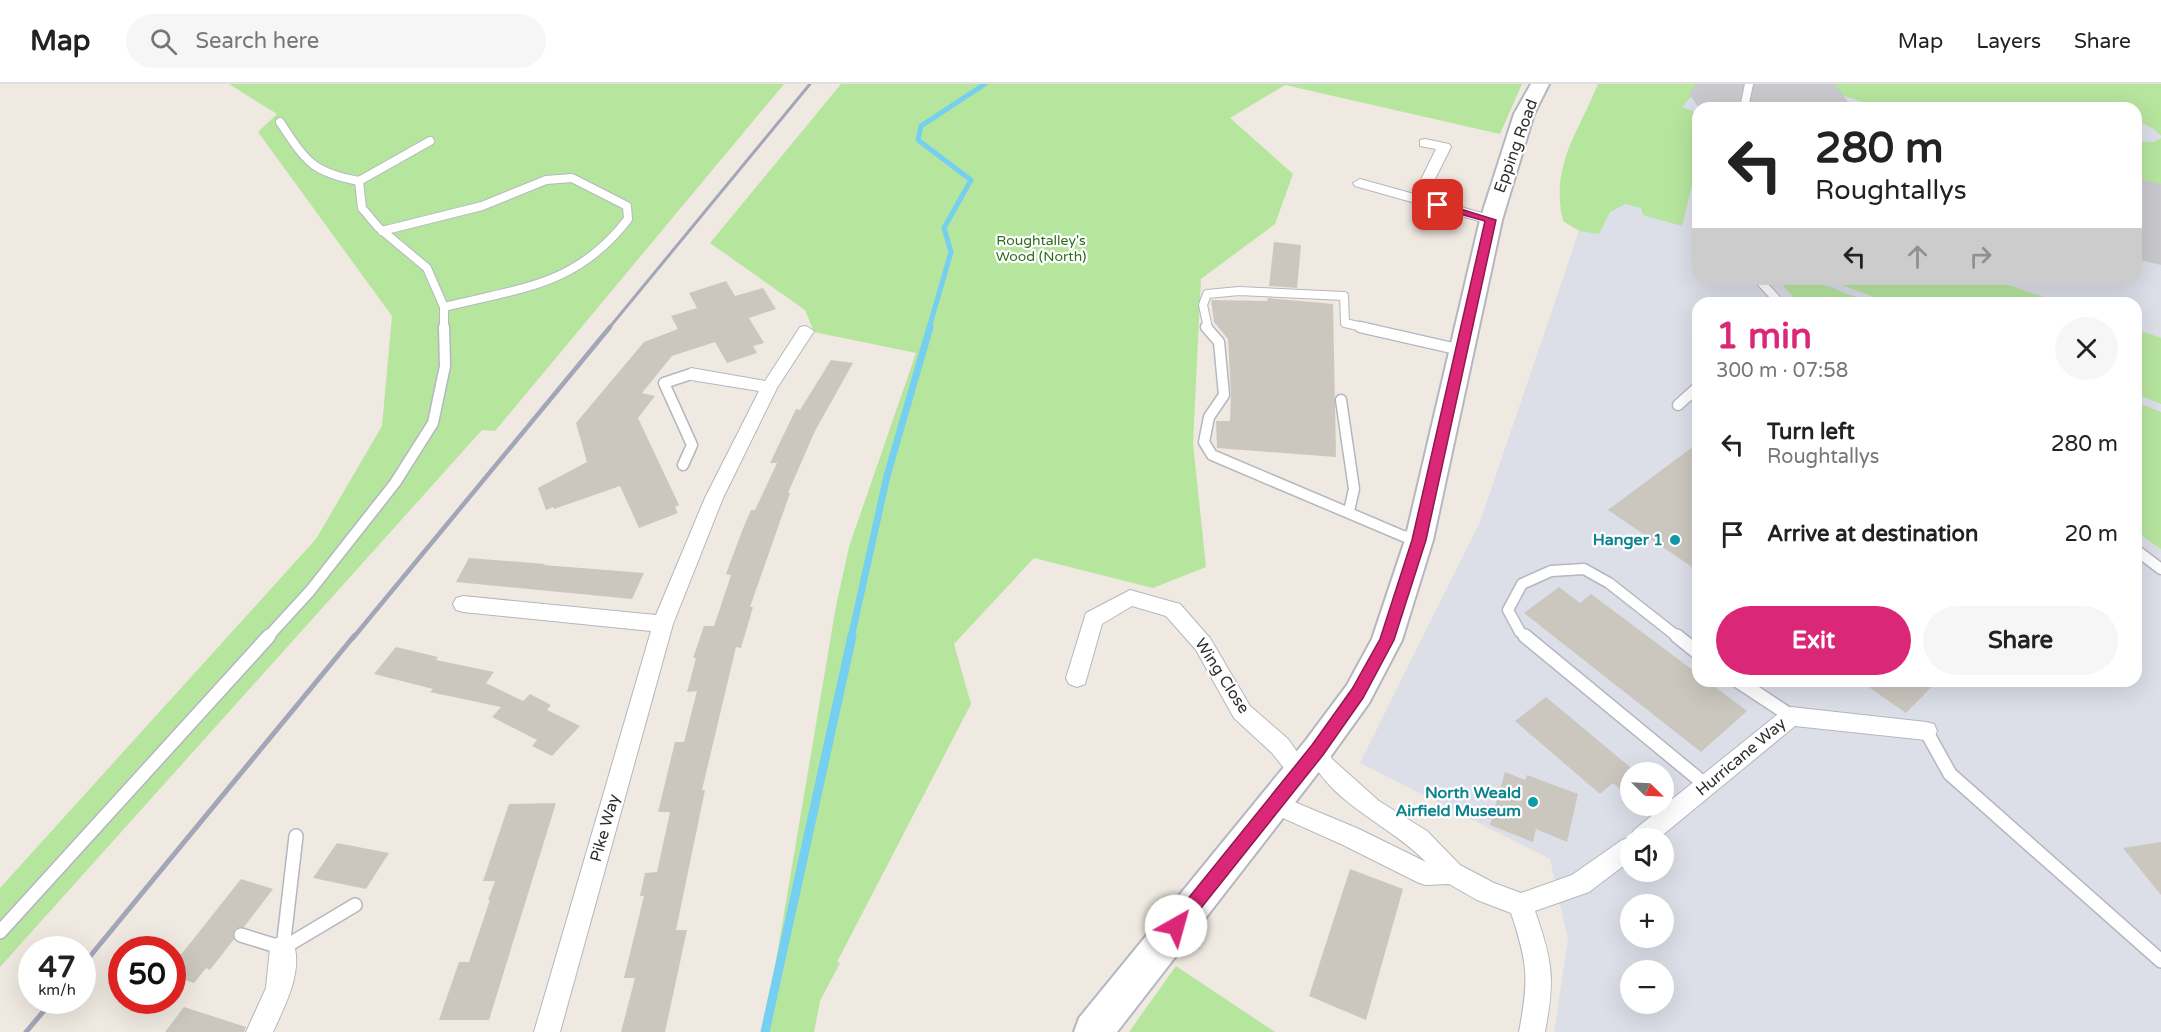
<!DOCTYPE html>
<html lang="en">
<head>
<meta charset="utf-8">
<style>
  :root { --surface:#fff; --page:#f6f6f6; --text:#222; --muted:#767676; --line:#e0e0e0; --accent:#db2777 }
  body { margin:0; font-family:"Varela Round",sans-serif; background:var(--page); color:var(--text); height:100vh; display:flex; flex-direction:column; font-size:22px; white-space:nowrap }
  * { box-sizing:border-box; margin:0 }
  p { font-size:20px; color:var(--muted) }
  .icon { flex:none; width:33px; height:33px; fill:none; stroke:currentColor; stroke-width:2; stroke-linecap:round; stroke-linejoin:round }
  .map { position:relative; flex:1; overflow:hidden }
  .sheet { position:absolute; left:1692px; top:213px; width:450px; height:390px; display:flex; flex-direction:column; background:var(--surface); border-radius:18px; box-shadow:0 6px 24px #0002 }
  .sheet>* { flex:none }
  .hud { position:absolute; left:1692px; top:18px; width:450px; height:183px; border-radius:18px; box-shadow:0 6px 24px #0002; background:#fff; color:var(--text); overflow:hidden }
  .needle { width:39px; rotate:114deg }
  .fabs { position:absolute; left:1620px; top:678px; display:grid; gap:12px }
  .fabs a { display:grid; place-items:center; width:54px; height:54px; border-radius:50%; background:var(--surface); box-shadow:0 6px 24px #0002; font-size:30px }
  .speed { position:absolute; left:18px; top:852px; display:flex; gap:12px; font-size:30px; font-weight:700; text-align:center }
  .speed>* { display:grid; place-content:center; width:78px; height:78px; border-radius:50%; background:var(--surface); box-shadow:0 6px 24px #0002; line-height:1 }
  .speed small { font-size:15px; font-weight:400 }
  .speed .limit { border:9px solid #d22; background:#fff; color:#111 }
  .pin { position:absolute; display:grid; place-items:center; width:51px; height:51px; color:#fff; margin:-26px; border-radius:12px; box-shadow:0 3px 9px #0006 }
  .me { position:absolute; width:66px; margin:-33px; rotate:38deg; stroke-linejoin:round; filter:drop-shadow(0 0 4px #0008) }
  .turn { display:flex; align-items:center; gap:21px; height:126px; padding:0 24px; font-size:27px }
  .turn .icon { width:78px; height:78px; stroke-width:2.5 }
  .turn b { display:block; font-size:42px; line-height:51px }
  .lanes { display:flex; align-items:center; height:57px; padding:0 24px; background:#0003; justify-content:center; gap:30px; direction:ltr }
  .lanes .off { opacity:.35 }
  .round { display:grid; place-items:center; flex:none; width:63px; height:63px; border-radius:32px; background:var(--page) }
  .overview { display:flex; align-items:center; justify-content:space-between; height:102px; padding:0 24px }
  h1 { font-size:36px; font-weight:700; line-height:45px; color:var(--accent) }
  .primary-button { display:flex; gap:12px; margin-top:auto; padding:12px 24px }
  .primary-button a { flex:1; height:69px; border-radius:36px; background:var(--accent); color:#fff; font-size:24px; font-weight:700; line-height:69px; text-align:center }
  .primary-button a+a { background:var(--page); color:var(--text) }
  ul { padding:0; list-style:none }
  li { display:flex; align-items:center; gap:18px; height:90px; padding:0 24px }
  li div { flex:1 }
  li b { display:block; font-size:22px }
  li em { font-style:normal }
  header { display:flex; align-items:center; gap:36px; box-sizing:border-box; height:84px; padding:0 30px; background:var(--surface); border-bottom:2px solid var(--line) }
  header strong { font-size:28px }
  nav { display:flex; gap:33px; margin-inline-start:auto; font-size:21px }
  .search { width:420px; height:54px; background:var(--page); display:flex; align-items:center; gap:15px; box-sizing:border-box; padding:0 21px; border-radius:33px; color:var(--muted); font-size:22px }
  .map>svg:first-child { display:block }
  .airport { fill:#dcdee8; fill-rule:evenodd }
  .green { fill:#b6e59e }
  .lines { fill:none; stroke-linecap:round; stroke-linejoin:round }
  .stream-far2 { stroke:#75cff0; stroke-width:5 }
  .stream-far1 { stroke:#75cff0; stroke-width:7 }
  .stream { stroke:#75cff0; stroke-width:9 }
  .runway { fill:#c9c8cc; fill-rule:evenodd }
  .building { fill:#cbc7bf }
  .lane-far2-casing { stroke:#b4b7c1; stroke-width:10 }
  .lane-far1-casing { stroke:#b4b7c1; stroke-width:13 }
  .lane-casing { stroke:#b4b7c1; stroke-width:16 }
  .street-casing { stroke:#b4b7c1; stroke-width:2 }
  .secondary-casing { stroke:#b4b7c1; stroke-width:4 }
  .lane-far2 { stroke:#fff; stroke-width:8 }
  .lane-far1 { stroke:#fff; stroke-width:10 }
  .lane { stroke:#fff; stroke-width:13 }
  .street { fill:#fff; fill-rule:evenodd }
  .secondary { fill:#fff; fill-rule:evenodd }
  .rail-far2 { stroke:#a3a6b8; stroke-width:3 }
  .rail-far1 { stroke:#a3a6b8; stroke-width:4.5 }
  .rail { stroke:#a3a6b8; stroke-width:5 }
  .route { fill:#db2777; stroke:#8e194d; stroke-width:1.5 }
  .culture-dot { fill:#0f9aa8; stroke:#fff; stroke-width:2 }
  .labels { text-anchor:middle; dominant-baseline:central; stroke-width:4.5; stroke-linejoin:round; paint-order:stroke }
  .far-park-label { font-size:14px; fill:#2c6e1b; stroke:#fff }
  .street-label { font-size:16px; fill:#2e2e2e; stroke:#fff }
  .culture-label { font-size:16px; font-weight:bold; fill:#0d838f; stroke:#fff; text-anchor:end }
</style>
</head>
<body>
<header>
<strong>Map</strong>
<div class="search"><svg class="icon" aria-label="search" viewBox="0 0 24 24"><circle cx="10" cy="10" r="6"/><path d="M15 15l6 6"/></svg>Search here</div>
<nav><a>Map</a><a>Layers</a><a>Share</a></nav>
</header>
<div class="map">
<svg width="2161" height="948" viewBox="0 0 2161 948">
  <rect width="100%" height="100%" fill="#efe9e1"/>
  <!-- airport -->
  <path class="airport" d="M1629 0H2161V948H1554L1568 856 1550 775 1360 679 1480 438ZM1698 24H2136V195H1698ZM1698 219H2136V597H1698ZM1630 688H1664V722H1630ZM1630 754H1664V788H1630ZM1630 820H1664V854H1630ZM1630 886H1664V920H1630Z"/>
  <!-- green -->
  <g class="green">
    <polygon points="229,0 784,0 495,347 482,346 0,883 0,804 316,455 382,342 392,232 258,48 277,30"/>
    <polygon points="841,0 1522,0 1500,50 1285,1 1230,34 1293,90 1275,140 1201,195 1193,359 1206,483 1153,504 1034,474 954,560 971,620 837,878 840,879 820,917 814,948 764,948 836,522 849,463 916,269 814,248 805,226 710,159"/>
    <path d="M1598 0H1702L1682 23 1698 29V76L1682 142 1643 131 1641 124 1625 120 1610 128 1599 150 1579 147 1563 137C1550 82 1578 49 1598 0Z"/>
    <polygon points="1809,0 2161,0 2161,52 2154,45 2136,36 2136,24 1880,24"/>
    <polygon points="2161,54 2161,110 2136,102 2136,57 2154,58"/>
    <polygon points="1777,195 1808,195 1872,219 1799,219"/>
    <polygon points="1826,195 1991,195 2061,219 1890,219"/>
    <polygon points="2136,245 2161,254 2161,320 2136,310"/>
    <polygon points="2136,318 2161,328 2161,465 2136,448"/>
    <polygon points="1176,882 1275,948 1129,948"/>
  </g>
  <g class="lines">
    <!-- stream-far2 -->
    <polyline class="stream-far2" points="929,244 951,168 944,144 971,96 918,56 921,42 985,0"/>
    <!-- stream-far1 -->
    <polyline class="stream-far1" points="851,554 887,392 930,243"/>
    <!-- stream -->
    <polyline class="stream" points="765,948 852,552"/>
    <!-- runway -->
    <g class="runway">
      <polygon points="1696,0 1835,0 1852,24 1699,24 1689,10"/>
      <polygon points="2136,94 2161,100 2161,181 2136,175"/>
    </g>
  </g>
  <!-- building -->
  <g class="building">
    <polygon points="1274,158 1301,161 1297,204 1269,202"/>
    <polygon points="726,197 735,212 763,204 776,225 749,234 764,259 753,262 757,269 727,279 715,258 672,272 642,309 655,312 638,334 679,421 675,423 678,429 639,444 620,402 554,425 553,423 546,426 538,404 587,378 576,339 644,258 678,245 671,232 697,224 689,209"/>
    <polygon points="1268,214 1333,220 1336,373 1217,364 1216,337 1230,337 1231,310 1228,255 1214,238 1211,216 1267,217"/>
    <polygon points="831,276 853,279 815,347 788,409 790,409 750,523 753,523 741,564 736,563 702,706 705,706 676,846 687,846 665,948 621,948 635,894 624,894 644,812 640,812 645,789 657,788 670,728 658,728 675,658 684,658 697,607 687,608 696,574 693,574 704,542 714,542 731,491 726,490 742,447 751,426 755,426 777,379 770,379 796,325 800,326"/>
    <polygon points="1698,359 1698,487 1608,426"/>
    <polygon points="469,474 546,480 543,481 644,489 632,515 456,498"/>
    <polygon points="1559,503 1580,519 1591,510 1698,590 1698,597 1707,597 1747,627 1701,668 1524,529"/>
    <polygon points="396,563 438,573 436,576 494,588 486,599 523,617 530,610 551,621 547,626 580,642 552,672 532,662 537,656 492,633 501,623 430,608 433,605 374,590"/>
    <polygon points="1860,597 1937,597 1906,629"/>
    <polygon points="1546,613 1630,683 1630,714 1613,699 1600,710 1515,637"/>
    <polygon points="1505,688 1525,696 1527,691 1578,710 1567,758 1536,745 1533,758 1490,741"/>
    <polygon points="556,719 489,936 439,936 459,878 469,878 490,816 488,816 495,797 483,797 509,720"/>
    <polygon points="2161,758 2161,811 2123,764"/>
    <polygon points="337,759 389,769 366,805 313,794"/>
    <polygon points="1350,785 1403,805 1366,936 1309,912"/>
    <polygon points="241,795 273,805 244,843 235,845 234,855 210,886 206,884 194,899 172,892 172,882"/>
    <polygon points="184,923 246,943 244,948 165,948"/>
  </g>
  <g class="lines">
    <defs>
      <g id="lane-far2">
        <polyline points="1744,24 1749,0"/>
        <path d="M280 38C306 77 311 88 359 97L362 124 378 143 427 184 444 223V244"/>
        <polyline points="359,97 430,57"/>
        <path d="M382 147 482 122 546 96 572 94 627 122 628 135C577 202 520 204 444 223"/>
        <polyline points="1758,195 1780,219"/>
        <polyline points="1208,244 1203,221 1207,210 1239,207 1344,212 1345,239 1367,244"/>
      </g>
      <g id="lane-far1">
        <polyline points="1206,243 1219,258 1224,311 1209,333 1204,358 1212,371 1403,452 1419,455"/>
        <polyline points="1360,243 1461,266"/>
        <polyline points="1341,316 1354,405 1349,427"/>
        <polyline points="1678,321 1698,303"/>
        <polyline points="683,381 692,361 664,299 691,290"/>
        <polyline points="2136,466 2161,485"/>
        <polyline points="267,554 310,507 395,399 433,339 445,282 444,243"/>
        <polyline points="1527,554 1520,548 1508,526 1522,500 1551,487 1584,485 1609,499 1679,554"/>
      </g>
      <g id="lane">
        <polyline points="1525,552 1707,702"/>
        <polyline points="1677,552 1698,569"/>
        <polyline points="1738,597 1791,632"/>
        <polyline points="1926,647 1950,690 2161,877"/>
        <polyline points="0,848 269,552"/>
        <polyline points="241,851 283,864 355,821"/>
        <polyline points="283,864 296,752"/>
      </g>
      <g id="street">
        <polygon points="1425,55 1449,60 1451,63 1426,113 1496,133 1498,136 1496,139 1486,139 1355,102 1353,99 1360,95 1414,110 1436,65 1420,62 1420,56"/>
        <polygon points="806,242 814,247 777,304 723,414 673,540 560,948 534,948 651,547 463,528 456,526 453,520 456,514 463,512 656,531 705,414 759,307 691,296 683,290 691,284 765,297 800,243"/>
        <polygon points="1130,506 1180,520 1210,554 1250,622 1288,655 1310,686 1307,693 1299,696 1291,693 1272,669 1234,634 1196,566 1166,532 1132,522 1102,540 1085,600 1077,603 1069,600 1066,594 1086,529"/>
        <path d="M1791 623 1926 638 1934 640 1937 647 1934 654 1926 656 1795 642 1659 754H1630V777L1589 808 1535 827C1553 879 1555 894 1545 948H1519C1529 895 1528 880 1511 829L1477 816 1449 800 1425 801 1417 798 1343 761 1265 726 1261 719 1265 712 1273 709 1359 745 1426 778C1387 738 1330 721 1306 666L1309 659 1317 656 1325 659 1332 675 1379 717 1427 747 1460 781 1494 799 1521 809 1572 791 1622 756 1631 753 1634 746 1783 626Z"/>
        <path d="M283 852 292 855C305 885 285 921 273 948H246L266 904 270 864 274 855Z"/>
      </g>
      <polygon id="secondary" points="1531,0 1549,0 1534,30 1502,136 1433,456 1402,556 1369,619 1328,676 1117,948 1074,948 1079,934 1306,656 1347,601 1372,555 1405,456 1480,136 1514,30"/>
    </defs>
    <!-- lane-far2 casing -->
    <use href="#lane-far2" class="lane-far2-casing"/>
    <!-- lane-far1 casing -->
    <use href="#lane-far1" class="lane-far1-casing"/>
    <!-- lane casing -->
    <use href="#lane" class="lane-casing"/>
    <!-- street casing -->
    <use href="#street" class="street-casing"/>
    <!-- secondary casing -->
    <use href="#secondary" class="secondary-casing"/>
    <!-- lane-far2 -->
    <use href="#lane-far2" class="lane-far2"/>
    <!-- lane-far1 -->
    <use href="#lane-far1" class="lane-far1"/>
    <!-- lane -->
    <use href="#lane" class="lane"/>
    <!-- street -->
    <use href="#street" class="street"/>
    <!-- secondary -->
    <use href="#secondary" class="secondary"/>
    <!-- rail-far2 -->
    <polyline class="rail-far2" points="609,244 810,0"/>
    <!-- rail-far1 -->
    <polyline class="rail-far1" points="353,554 610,243"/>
    <!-- rail -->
    <g class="rail">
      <polyline points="82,882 354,552"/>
      <polyline points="26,948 53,916"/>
    </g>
  </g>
  <!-- route -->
  <polygon class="route" points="1438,118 1496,136 1426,456 1394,556 1363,614 1323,671 1182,848 1176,851 1170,848 1168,842 1170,837 1312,661 1352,605 1380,555 1412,456 1485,137 1435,123 1433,121"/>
  <!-- markers -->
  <g class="culture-dot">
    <circle cx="1675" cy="456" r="6"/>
    <circle cx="1533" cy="718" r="6"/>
  </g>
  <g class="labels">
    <!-- far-park labels -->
    <g class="far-park-label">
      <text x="1041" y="156">Roughtalley's<tspan x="1041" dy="16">Wood (North)</tspan></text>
    </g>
    <!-- street labels -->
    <g class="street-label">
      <text transform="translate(1516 62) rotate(-70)">Epping Road</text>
      <text transform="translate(1222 592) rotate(57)">Wing Close</text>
      <text transform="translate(1741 673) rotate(-40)">Hurricane Way</text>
      <text transform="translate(605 744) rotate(-74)">Pike Way</text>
    </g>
    <!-- culture labels -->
    <g class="culture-label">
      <text x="1663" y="456">Hanger 1</text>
      <text x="1521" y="709">North Weald<tspan x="1521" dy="18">Airfield Museum</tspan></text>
    </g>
  </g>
</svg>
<div class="fabs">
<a><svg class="needle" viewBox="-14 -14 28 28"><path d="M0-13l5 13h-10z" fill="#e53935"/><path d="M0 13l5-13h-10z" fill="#767676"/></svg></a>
<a><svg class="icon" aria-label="sound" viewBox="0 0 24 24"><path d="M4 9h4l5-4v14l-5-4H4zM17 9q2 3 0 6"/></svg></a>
<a>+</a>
<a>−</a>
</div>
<div class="speed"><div>47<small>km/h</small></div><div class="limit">50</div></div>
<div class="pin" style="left:1438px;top:121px;background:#d93025"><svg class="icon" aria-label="arrive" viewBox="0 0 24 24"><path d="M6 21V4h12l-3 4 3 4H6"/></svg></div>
<svg class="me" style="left:1176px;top:842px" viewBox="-20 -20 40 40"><circle r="19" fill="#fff"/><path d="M0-13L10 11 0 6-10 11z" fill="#db2777"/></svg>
<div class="hud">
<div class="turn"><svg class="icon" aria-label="left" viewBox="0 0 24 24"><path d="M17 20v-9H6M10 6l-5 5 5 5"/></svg><div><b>280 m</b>Roughtallys</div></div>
<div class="lanes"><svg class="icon" aria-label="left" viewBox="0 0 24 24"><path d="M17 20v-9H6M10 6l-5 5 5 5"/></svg><svg class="icon off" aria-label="ahead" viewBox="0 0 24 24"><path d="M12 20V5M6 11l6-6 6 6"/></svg><svg class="icon off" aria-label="right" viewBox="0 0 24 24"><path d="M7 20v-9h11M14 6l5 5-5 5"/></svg></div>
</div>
<section class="sheet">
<div class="overview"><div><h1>1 min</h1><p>300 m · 07:58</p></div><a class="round"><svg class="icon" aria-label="close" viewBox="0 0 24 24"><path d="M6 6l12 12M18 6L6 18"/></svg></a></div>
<ul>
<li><svg class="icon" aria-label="left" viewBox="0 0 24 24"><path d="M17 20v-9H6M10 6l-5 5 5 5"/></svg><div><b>Turn left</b><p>Roughtallys</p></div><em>280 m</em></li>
<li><svg class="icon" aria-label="arrive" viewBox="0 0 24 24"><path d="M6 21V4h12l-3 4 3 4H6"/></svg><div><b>Arrive at destination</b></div><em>20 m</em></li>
</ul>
<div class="primary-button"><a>Exit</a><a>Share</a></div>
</section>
</div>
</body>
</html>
